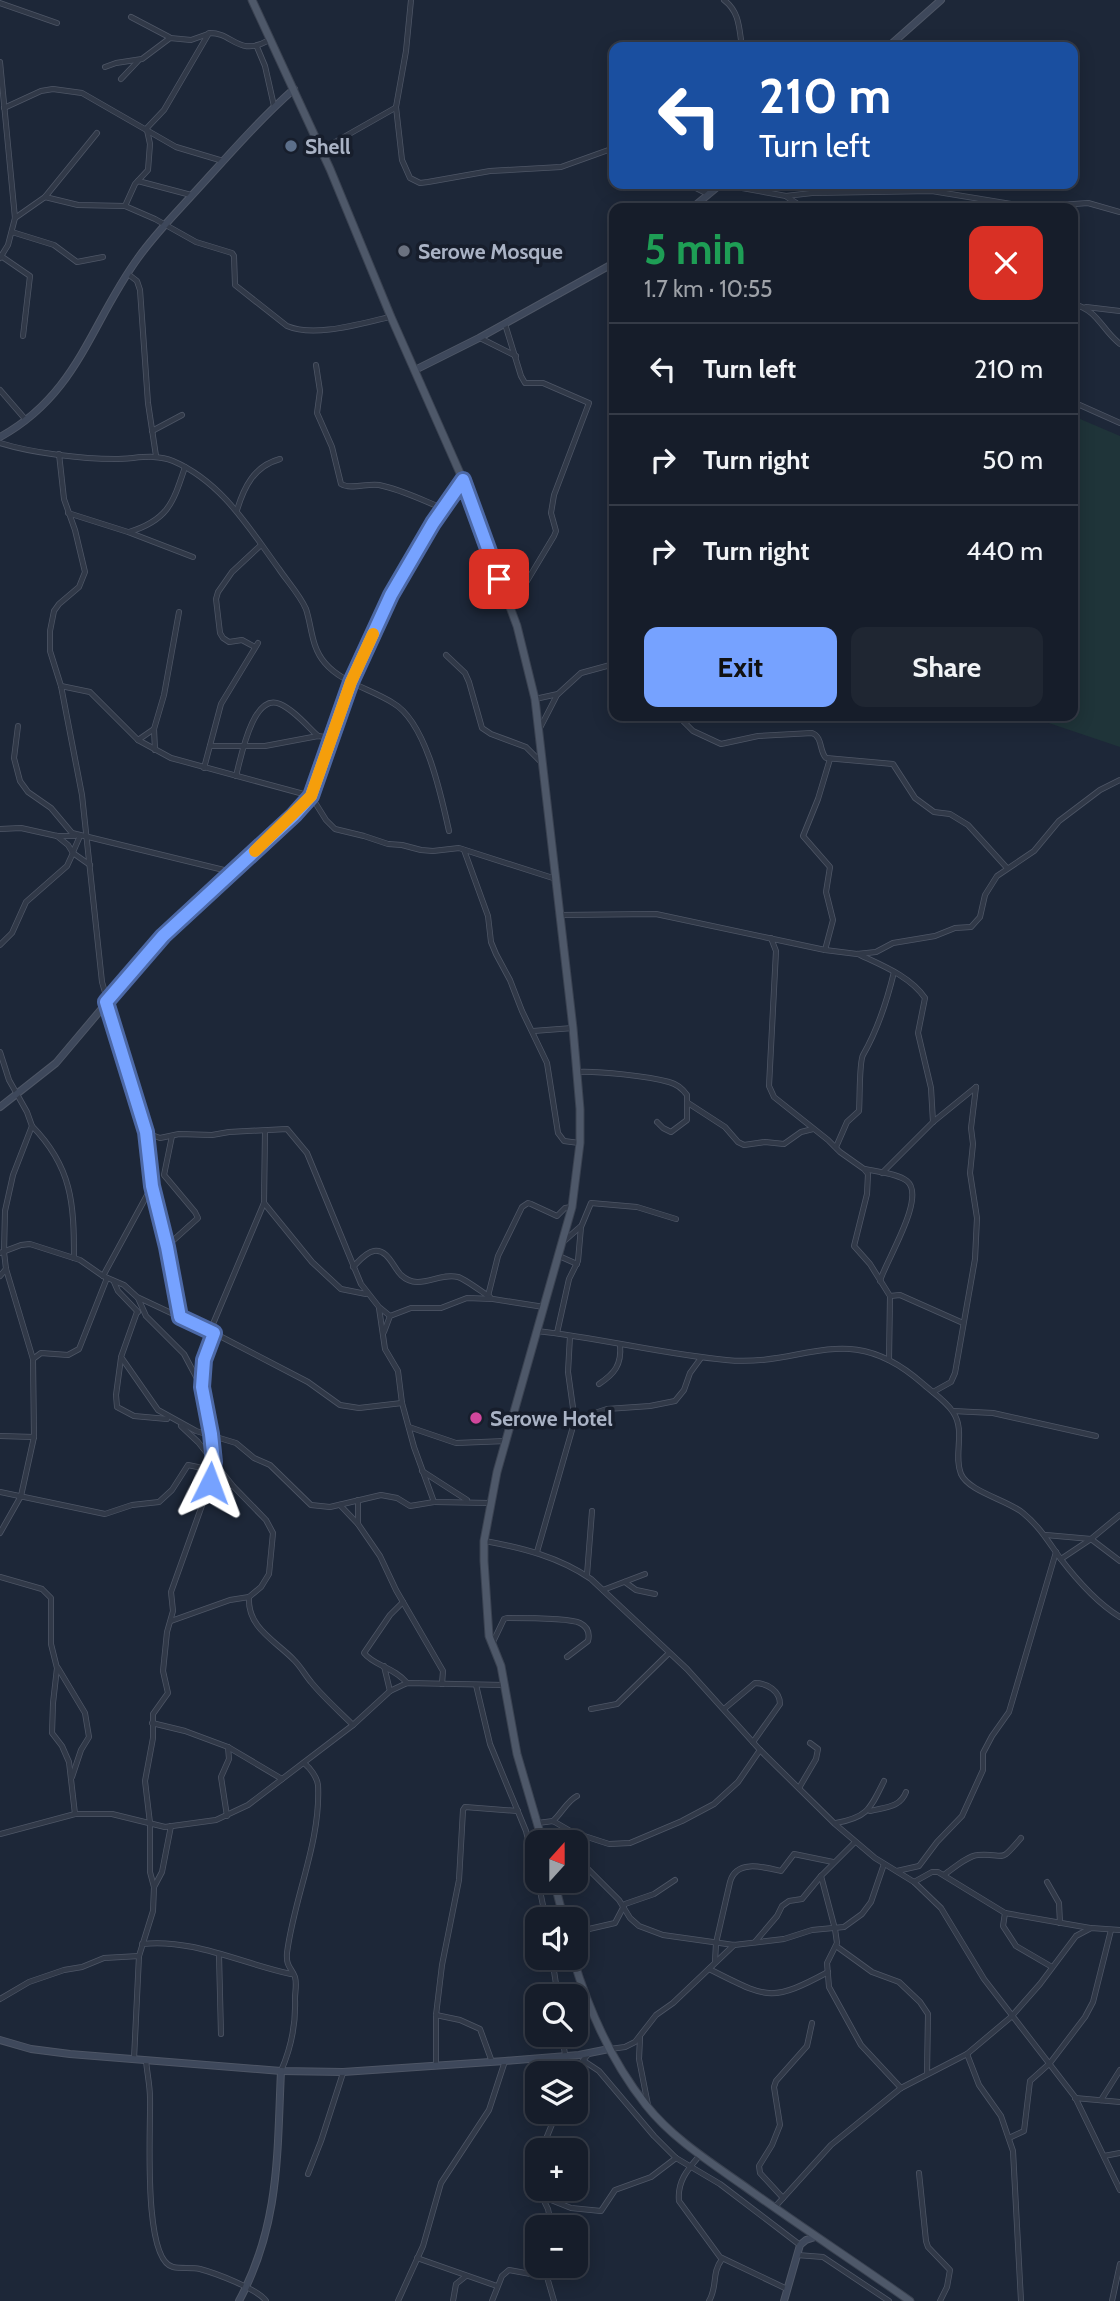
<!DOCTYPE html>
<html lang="en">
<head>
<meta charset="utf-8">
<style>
  :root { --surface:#161d2a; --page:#1f2632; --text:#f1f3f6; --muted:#9ea2a8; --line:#353b47; --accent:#76a2ff }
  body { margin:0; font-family:Cabin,sans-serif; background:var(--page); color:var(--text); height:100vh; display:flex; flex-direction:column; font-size:26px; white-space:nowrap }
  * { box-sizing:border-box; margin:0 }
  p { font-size:23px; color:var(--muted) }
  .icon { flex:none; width:38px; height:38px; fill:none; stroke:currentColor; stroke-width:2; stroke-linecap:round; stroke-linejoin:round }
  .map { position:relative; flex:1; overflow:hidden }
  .details { position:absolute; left:609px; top:203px; width:469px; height:518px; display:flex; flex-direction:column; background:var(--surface); border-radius:14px; box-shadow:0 4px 18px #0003,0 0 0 2px var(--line) }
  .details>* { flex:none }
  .guide { position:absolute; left:609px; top:42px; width:469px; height:147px; border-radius:14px; box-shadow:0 4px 18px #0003,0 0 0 2px var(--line); background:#1a4fa0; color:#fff; overflow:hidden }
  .needle { width:46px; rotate:21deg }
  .fabs { position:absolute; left:525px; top:1830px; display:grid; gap:14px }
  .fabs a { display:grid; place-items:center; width:63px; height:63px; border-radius:14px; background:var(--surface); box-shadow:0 4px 18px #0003,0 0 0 2px var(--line); font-size:35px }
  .pin { position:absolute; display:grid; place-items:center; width:60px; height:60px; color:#fff; margin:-30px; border-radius:14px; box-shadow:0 4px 10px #0006 }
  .me { position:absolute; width:77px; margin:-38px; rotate:3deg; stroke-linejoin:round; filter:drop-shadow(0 0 5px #0008) }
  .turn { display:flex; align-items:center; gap:24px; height:147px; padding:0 35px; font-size:32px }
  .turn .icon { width:91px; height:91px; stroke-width:2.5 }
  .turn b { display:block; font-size:49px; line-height:60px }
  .round { display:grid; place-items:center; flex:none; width:74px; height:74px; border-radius:14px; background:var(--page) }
  .head { display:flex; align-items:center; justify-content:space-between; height:119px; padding:0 35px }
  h1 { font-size:42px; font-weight:800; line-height:52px; color:#1e9e55 }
  .action { display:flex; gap:14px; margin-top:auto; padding:14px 35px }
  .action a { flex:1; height:80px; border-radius:14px; background:var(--accent); color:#111; font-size:28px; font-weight:800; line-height:80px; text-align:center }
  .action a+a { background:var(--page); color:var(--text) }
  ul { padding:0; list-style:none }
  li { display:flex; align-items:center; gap:21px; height:91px; padding:0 35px; border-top:2px solid var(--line) }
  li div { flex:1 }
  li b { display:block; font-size:26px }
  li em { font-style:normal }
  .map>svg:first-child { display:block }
  .green { fill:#1f3439 }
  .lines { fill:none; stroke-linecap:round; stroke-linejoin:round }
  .street-casing { stroke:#4e5666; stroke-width:6 }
  .secondary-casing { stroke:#4e5666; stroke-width:8 }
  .primary-casing { stroke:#3a4251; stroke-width:9 }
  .street { stroke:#313948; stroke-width:4.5 }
  .secondary { stroke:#3e485b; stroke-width:6 }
  .primary { stroke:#4e5869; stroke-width:7 }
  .route-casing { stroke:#4d69a6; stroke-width:18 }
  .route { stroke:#76a2ff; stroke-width:12 }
  .slow { stroke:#f59e0b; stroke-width:12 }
  .service-dot { fill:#5c6f8a; stroke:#171e2c; stroke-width:2.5 }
  .worship-dot { fill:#6b7280; stroke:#171e2c; stroke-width:2.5 }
  .hotel-dot { fill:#d1479c; stroke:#171e2c; stroke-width:2.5 }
  .labels { text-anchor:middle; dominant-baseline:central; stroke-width:7; stroke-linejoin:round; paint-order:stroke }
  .poi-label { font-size:21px; font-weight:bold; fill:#aab3c5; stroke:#171e2c; text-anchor:start }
</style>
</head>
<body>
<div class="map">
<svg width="1120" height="2301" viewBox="0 0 1120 2301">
  <rect width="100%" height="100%" fill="#1d2738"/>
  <!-- green -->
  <polygon class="green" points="1073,416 1120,436 1120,747 1028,716 1073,716"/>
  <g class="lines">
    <defs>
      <g id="street">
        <polyline points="411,0 406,51 396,107 402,160 410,178 420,183 428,182 490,171 561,167 614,148"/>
        <path d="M724 0C740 12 739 29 742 47"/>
        <polyline points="0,3 57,23"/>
        <polyline points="131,17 169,37"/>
        <polyline points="257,47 265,66 274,106"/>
        <polyline points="0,62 15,218 8,245 0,258"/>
        <polyline points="105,67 116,63 142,59 170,38 191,40 208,34"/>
        <polyline points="121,79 138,61"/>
        <polyline points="4,108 41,91 53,89 82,93 176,147 223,161"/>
        <path d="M146 129 164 110 209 33C233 32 238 58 269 40"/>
        <polyline points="321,150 395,108"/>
        <polyline points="138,181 191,195"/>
        <polyline points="688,184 708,194"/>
        <polyline points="720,184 786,196 812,193 932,191 1017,205 1046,206 1088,203 1120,212"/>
        <polyline points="45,197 97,133"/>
        <polyline points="787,197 804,208"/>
        <polyline points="125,206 135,184 148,170 150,144 147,130"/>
        <path d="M15 218 45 197 78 205 125 206 155 219 196 242 232 253 234 256 235 285 287 326C315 338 362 323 390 317"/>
        <polyline points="12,232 54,245 77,262 103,257"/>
        <polyline points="1,256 30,276 23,336"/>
        <polyline points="128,274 137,281 140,290 148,403 156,456"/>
        <path d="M1073 304C1098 310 1101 329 1120 344"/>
        <polyline points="1086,307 1120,311"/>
        <polyline points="505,324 521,376 525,383 543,383 589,403 554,495 551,513 556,531 554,536 527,581 509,602"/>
        <polyline points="480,338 516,356"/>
        <path d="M316 365 320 391 317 413 332 447 341 484C351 490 367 483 379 485 400 489 422 500 442 508"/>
        <polyline points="0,390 26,420"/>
        <polyline points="1073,402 1120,423"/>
        <polyline points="152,431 182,415"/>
        <path d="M0 443C32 453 82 459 115 459 135 459 154 453 173 461 222 482 249 528 279 569 287 581 300 595 306 609 312 627 311 647 325 663 342 683 371 689 393 703 426 722 441 795 449 831"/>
        <polyline points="59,454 64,499 75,530 85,572 79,587 59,604 54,611 50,631 50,651 61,686 82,795 102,982 146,1132 152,1186 167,1246 180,1317"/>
        <path d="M237 510C244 487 254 466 280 459"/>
        <polyline points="68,513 128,532 193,557"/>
        <path d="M129 532C168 520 173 503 185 467"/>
        <polyline points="255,647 242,640 229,642 223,638 220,633 216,599 218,592 232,572 261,545"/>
        <polyline points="446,655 465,673 469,682 482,728 491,734 526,747 541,762"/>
        <polyline points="61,686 90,692 138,740 171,758 311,796 326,820 335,829 364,836 388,844 402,845 421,850 433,851 459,848 556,879"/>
        <polyline points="535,699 558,694 581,673 614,664"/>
        <path d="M678 716 693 731 721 744 758 736 812 733C823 737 819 751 826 758L893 764 915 798 934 812 950 814 968 825 1007 868"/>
        <polyline points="18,726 14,758 20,781 28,792 51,808 72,833 232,872"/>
        <polyline points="540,728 557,695"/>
        <polyline points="138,740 154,729"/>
        <polyline points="210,746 265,746 318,736 332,738"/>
        <polyline points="155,750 154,729 164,695 179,612"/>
        <polyline points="204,768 221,704 258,643"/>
        <path d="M236 776C241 757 253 692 280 704 294 710 307 726 318 736"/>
        <polyline points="0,829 21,828 57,836 75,836"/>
        <polyline points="57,836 68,845 73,853"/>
        <polyline points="464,850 488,916 491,942 496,954 510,980 522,1011 547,1063 558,1133 564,1141 579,1143"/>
        <polyline points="73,852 80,836"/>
        <polyline points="560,915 656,914 825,950 857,954 876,952 893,943 935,936 955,928 971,927 980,917 985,895 997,876 1034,851 1059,821 1100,790 1120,780"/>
        <polyline points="771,938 776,951 769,1086 774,1097 828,1140 840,1152 864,1169 868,1174 867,1194 854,1246 870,1264 890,1296 889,1360"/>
        <polyline points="0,945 12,933 26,902 67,866 73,853 90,865"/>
        <polyline points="825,950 833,920 826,892 830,867 803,836 818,799 830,759"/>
        <path d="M858 954C881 965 910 976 925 998L918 1033 931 1088 933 1122"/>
        <polyline points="533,1031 573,1028"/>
        <polyline points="0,1052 9,1080 27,1112 32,1126 13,1175 5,1211 4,1252 6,1269 33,1359 34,1437 21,1496 0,1533"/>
        <path d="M577 1072C599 1071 648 1076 669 1082 677 1084 682 1088 687 1095V1120L671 1132 663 1128 657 1122"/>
        <polyline points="688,1103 725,1127 738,1142 744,1145 765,1142 784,1144 801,1132 813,1129"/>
        <path d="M32 1126C72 1167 74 1203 74 1258"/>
        <polyline points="146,1133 160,1138 179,1134 212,1135 229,1132 287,1129 307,1153 361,1284 379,1307 390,1316"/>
        <path d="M836 1147 847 1122 859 1111C860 1100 859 1062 863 1055 878 1029 887 1001 894 972"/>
        <path d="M865 1169C877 1172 897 1173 907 1181 927 1197 885 1262 880 1281"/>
        <polyline points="882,1173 933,1122 976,1087"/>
        <polyline points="264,1203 312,1262 341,1289 366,1294"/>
        <polyline points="563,1242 580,1227"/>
        <polyline points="167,1246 198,1218 195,1212 164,1175 172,1136"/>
        <polyline points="0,1253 21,1245 30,1244 80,1260 103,1276 124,1285 137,1297 214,1333 308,1382 340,1405 359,1408 402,1403"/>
        <polyline points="559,1256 577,1264"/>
        <path d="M353 1267C358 1262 366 1252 374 1251 388 1249 393 1267 401 1275 419 1292 438 1272 458 1277 465 1279 482 1292 490 1297"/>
        <polyline points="0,1276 6,1269"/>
        <polyline points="103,1276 152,1186"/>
        <polyline points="114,1282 118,1291 138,1312"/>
        <polyline points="488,1296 498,1256 522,1207 528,1203 531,1204 557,1216 565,1208 572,1207"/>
        <polyline points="890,1296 900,1295 963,1323"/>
        <polyline points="138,1298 146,1316 184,1354 201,1386"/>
        <polyline points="379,1308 385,1349 398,1371 402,1403 414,1447 434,1502 490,1503"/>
        <polyline points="137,1312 121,1357 158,1410 196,1431 236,1443 254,1458 270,1465 311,1505 330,1507 381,1495 397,1498 410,1506 434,1502"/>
        <polyline points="210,1331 264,1203 265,1131"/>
        <path d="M537 1331C601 1338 662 1354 726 1360 805 1368 847 1317 922 1383 932 1392 946 1401 953 1412 966 1431 953 1455 961 1474 969 1492 1008 1500 1023 1513 1039 1526 1048 1541 1060 1558 1076 1579 1097 1603 1120 1617"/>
        <polyline points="384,1332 390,1316 411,1308 441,1308 467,1298 493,1299 544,1307"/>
        <polyline points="557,1333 569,1279 578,1261 581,1227 591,1203 637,1207 676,1219"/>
        <polyline points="121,1358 116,1395 117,1407 134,1416 167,1419"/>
        <polyline points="33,1359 41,1353 68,1355 79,1349 107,1278"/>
        <path d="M599 1384C614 1374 622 1365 620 1345"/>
        <polyline points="933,1392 951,1382 955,1373 975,1259 977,1218 970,1173 973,1144 971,1128 976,1087"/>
        <polyline points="953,1411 993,1413 1096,1436"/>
        <polyline points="574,1415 586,1416 607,1409 650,1406 675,1401 684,1390 690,1373 701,1358"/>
        <path d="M181 1426 198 1442 233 1486 266 1520 273 1533 269 1574 261 1587 249 1597C247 1628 276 1641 294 1660 301 1667 305 1675 311 1682 323 1697 339 1711 353 1725"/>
        <polyline points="409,1427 456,1443 506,1441"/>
        <polyline points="0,1436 34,1437"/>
        <polyline points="422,1471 467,1500"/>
        <polyline points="210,1483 232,1486"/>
        <polyline points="0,1492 105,1514 132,1505 159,1502 172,1490 188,1465 212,1470"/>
        <polyline points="358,1500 358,1524 380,1556 396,1590 443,1671 442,1684"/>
        <polyline points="340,1505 358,1524"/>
        <polyline points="1046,1535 1091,1539 1120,1561"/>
        <path d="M485 1541C523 1548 559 1557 591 1579L687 1669 760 1750 835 1824 875 1858 914 1882 941 1908 984 1979 1075 2097 1120 2190"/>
        <polyline points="537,1552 572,1430 574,1415 568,1372 570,1336"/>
        <polyline points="1061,1559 1091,1539 1120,1515"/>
        <polyline points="587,1575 592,1511"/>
        <polyline points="0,1577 42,1589 51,1598 51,1644 57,1668 53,1703 52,1733 62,1746 69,1762 75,1814"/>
        <polyline points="625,1582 636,1590 655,1594"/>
        <polyline points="603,1590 645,1574"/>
        <path d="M403 1602 390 1615 364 1653C374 1666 394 1667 407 1683"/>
        <polyline points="171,1621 230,1600 249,1597"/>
        <path d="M493 1642 504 1619 507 1618C520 1618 570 1618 580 1623 588 1627 590 1633 588 1641L567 1657"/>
        <polyline points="384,1666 390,1691"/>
        <polyline points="58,1668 85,1713 89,1737 81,1750 72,1777"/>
        <polyline points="476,1685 490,1744 526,1831 537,1878"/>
        <polyline points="591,1709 617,1704 669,1653"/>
        <path d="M724 1709 755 1683C767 1683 780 1691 780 1704L753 1742"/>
        <polyline points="152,1723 185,1731 228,1747 282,1779"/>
        <polyline points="799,1788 816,1759 818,1749 810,1743"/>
        <path d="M870 1811C885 1807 900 1808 906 1792"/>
        <polyline points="227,1816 221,1777 229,1759 228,1747"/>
        <path d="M553 1821C561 1814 568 1800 577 1796"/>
        <polyline points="538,1823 553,1821 572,1832 609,1844 630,1843 682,1821 714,1804 738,1782 760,1750"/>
        <path d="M836 1823C868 1817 870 1809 884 1781"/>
        <polyline points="568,1831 573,1843"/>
        <polyline points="0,1834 75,1814 112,1814 165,1827 216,1820 248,1805 353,1725 390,1691 407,1683 504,1685"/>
        <polyline points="855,1842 821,1876 835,1929 837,1943 827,1963 829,1987 861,2045 901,2088"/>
        <polyline points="576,1848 584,1865 619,1900 630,1918 639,1926 663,1935 734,1945 784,1939 812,1930 844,1927 862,1914 871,1902 884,1864"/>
        <polyline points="897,1871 919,1866 937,1842 962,1816 983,1770 983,1753 992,1736 1009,1712 1056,1552"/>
        <path d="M945 1874C954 1868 967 1856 978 1855 1007 1853 998 1865 1021 1838"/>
        <polyline points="538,1881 546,1920"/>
        <polyline points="914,1882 932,1872 938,1872 1005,1913 1090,1928"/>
        <polyline points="1047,1882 1059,1903 1060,1923"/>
        <polyline points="154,1887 150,1872 150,1823 145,1781 153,1738 153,1714 168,1693 163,1671 167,1632 173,1611 171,1592 210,1483 213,1462 211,1434 202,1387 204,1360 214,1333"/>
        <polyline points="1005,1913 1003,1926 1016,1946 1052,1967"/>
        <polyline points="576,1932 615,1923 625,1904 654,1894 675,1880"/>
        <polyline points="755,1942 777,1916 782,1906 789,1901 802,1899 821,1876"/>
        <path d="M142 1944C192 1938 243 1964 291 1974"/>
        <polyline points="836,1946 872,1972 899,1982 920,2002 928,2014 927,2073"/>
        <polyline points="219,1955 221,2034"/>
        <polyline points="552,1958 558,1997"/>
        <path d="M715 1962 716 1943 730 1882C736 1859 764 1867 781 1871L794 1854 833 1862"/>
        <path d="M709 1969C766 1997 769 2004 828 1972"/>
        <polyline points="0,1999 29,1982 64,1970 82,1967 104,1958 139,1956"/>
        <polyline points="436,2015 460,2020 480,2029 492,2062"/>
        <polyline points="562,2035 568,2074"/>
        <polyline points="640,2038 639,2059 648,2105"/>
        <polyline points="610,2049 625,2047 635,2042 656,2015 673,2003 734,1945"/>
        <polyline points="967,2054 979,2085 1001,2116 1013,2151 1021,2301"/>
        <polyline points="134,2059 139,1956 153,1911 154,1887 162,1872 171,1826"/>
        <path d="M146 2060C147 2073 150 2085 150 2098 151 2125 142 2260 173 2267 182 2269 191 2267 200 2269 215 2273 258 2289 266 2301"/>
        <polyline points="584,2061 599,2071 654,2136 676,2158 720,2184 800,2245"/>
        <polyline points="436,2066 436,2015 442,1965 459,1880 463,1810 465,1807 518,1811"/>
        <path d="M281 2071C291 2048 296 2024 295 1999 295 1992 297 1984 295 1977 291 1967 286 1967 287 1953 294 1897 321 1842 318 1785 317 1777 310 1768 304 1763"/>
        <polyline points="572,2074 589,2053"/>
        <polyline points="1075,2098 1120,2102"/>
        <polyline points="1101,2100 1120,2070"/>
        <polyline points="1009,2138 1024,2131 1030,2081 1050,2063 1085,2017 1093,2002 1111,1930"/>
        <polyline points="541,2151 557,2112"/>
        <path d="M700 2155C688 2169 677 2181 679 2201L720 2257 787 2289"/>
        <polyline points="1104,2156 1120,2153"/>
        <polyline points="537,2165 537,2187"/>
        <polyline points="919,2173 926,2241 928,2247 950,2270 947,2287 940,2301"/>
        <polyline points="308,2174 321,2141 343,2073"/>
        <polyline points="538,2189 548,2209 552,2228"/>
        <polyline points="541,2196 571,2208 601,2211 615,2190 651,2177 676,2158"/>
        <polyline points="783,2198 760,2173 759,2166 772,2145 780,2125 774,2087 776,2081 807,2046 812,2023"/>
        <polyline points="774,2208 831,2145 901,2088 967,2054 1011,2017 1040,1984 1076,1936 1091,1928 1120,1930"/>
        <polyline points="797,2255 823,2257 889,2301"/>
        <polyline points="417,2258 497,2286"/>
        <polyline points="547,2266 547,2277 554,2301"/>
        <polyline points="398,2301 423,2246 441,2183 489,2110 505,2061"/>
        <polyline points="453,2301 456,2284 466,2276"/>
        <polyline points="492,2301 502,2276 509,2270 547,2277"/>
        <path d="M709 2301C718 2286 711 2274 722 2259"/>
        <polyline points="1112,2301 1120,2264"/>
      </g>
      <g id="secondary">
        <polyline points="888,47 941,0"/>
        <polyline points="692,208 721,184"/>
        <polyline points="415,370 479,338 614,263"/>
        <path d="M0 437C78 394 90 324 138 258 155 234 175 214 194 193 227 157 258 121 294 89"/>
        <polyline points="0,1107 56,1063 163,936 311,796 351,682 379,619 423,538 463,480"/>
        <polyline points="0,2040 31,2049 70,2054 281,2071 343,2072 505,2061 579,2055 609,2049"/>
        <path d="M239 2301C280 2224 277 2155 281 2071"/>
        <polyline points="784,2301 800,2245 806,2240 815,2237"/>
      </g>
      <g id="primary">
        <polyline points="252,0 330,169 391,317 463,480 517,626 535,699 573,1028 580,1109 580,1143 572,1207 497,1472 484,1541 484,1561 489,1636 501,1666 517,1754 543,1843"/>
        <polyline points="554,1881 564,1920"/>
        <path d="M573 1958C589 2011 611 2061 646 2105 672 2138 710 2162 744 2186 798 2225 855 2262 910 2301"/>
      </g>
    </defs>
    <!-- street casing -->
    <use href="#street" class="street-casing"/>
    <!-- secondary casing -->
    <use href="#secondary" class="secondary-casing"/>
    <!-- primary casing -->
    <use href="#primary" class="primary-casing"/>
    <!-- street -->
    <use href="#street" class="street"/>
    <!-- secondary -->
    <use href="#secondary" class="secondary"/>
    <!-- primary -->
    <use href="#primary" class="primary"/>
  </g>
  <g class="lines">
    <defs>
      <polyline id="route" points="210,1483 214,1462 211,1434 202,1387 204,1360 214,1333 180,1317 167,1247 152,1186 146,1132 106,1002 163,936 294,815 311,796 351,682 391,595 433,523 463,480 499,579"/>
    </defs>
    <!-- route casing -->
    <use href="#route" class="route-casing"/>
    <!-- route -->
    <use href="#route" class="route"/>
    <!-- slow -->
    <polyline class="slow" points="255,851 311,796 351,682 373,634"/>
  </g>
  <!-- markers -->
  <circle class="service-dot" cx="291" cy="146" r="7"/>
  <circle class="worship-dot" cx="404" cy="251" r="7"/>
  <circle class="hotel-dot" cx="476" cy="1418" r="7"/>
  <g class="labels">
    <!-- poi labels -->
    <g class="poi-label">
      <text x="305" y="146">Shell</text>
      <text x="418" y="251">Serowe Mosque</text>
      <text x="490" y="1418">Serowe Hotel</text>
    </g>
  </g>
</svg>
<div class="fabs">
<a><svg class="needle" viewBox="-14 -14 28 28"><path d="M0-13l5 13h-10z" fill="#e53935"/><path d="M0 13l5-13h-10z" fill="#9ea2a8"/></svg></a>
<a><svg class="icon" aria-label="sound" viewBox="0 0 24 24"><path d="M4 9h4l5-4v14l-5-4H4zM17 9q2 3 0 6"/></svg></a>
<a><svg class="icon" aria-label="search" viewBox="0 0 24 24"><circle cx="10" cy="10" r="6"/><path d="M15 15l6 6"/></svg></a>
<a><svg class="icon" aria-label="layers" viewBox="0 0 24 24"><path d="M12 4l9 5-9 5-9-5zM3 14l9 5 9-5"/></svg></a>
<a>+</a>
<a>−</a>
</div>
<div class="pin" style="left:499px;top:579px;background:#d93025"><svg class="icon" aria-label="arrive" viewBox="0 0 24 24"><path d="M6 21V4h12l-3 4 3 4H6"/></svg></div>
<svg class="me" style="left:210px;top:1483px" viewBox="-20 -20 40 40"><path d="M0-17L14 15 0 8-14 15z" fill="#76a2ff" stroke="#fff" stroke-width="4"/></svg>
<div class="guide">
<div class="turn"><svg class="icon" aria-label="left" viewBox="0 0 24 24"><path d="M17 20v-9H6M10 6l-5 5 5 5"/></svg><div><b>210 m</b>Turn left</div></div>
</div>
<section class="details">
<div class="head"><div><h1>5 min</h1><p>1.7 km · 10:55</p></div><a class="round" style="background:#d93025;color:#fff"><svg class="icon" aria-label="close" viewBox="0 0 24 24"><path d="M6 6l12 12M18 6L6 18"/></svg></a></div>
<ul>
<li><svg class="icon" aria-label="left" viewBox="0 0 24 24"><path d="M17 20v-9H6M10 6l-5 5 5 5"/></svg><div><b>Turn left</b></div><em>210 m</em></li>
<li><svg class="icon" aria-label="right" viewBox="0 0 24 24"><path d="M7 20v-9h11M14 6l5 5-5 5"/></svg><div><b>Turn right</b></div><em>50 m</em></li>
<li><svg class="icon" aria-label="right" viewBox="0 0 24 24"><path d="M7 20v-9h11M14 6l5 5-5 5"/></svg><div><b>Turn right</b></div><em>440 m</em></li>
</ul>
<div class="action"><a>Exit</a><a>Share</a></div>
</section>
</div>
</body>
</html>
